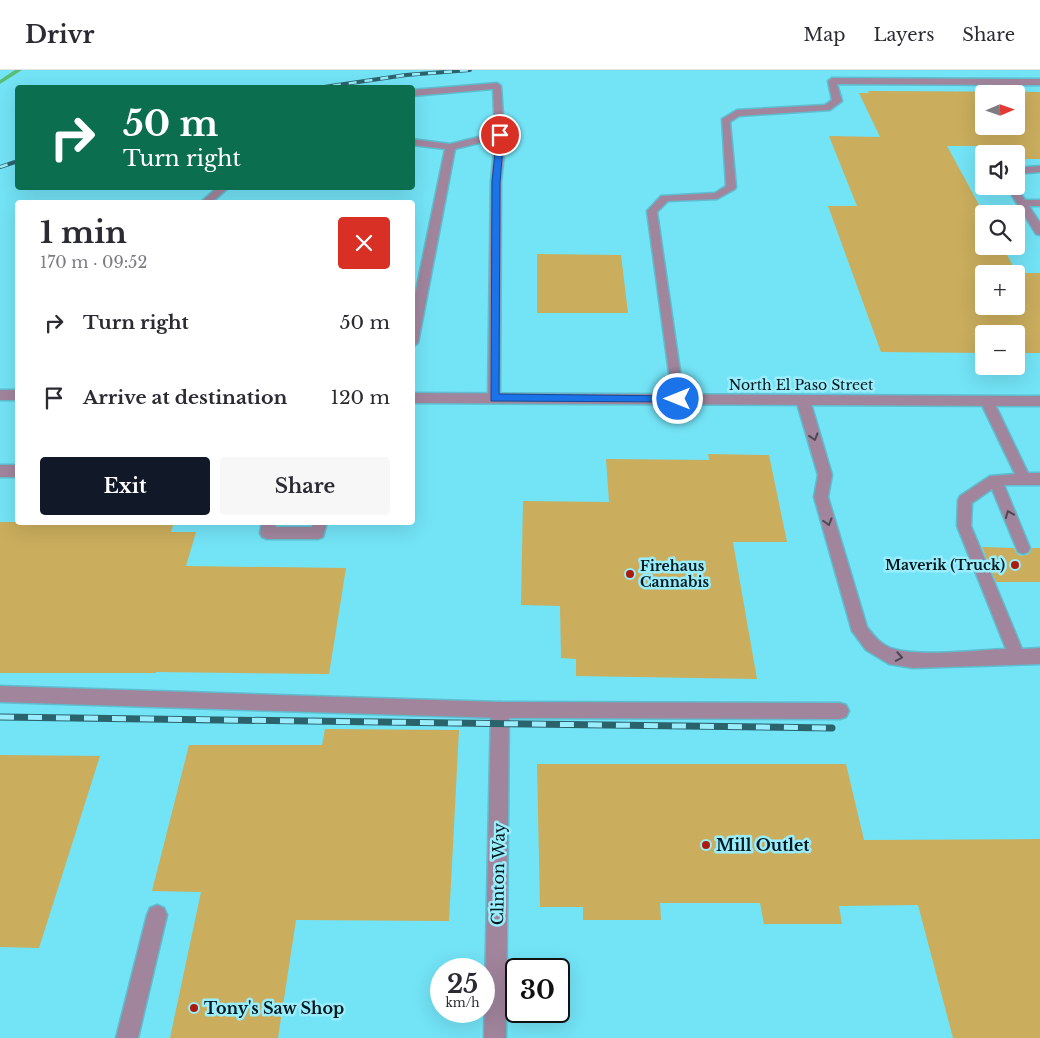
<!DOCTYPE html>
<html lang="en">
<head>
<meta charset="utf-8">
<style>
  :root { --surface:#fff; --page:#f7f7f7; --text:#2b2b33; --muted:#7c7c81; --line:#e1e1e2; --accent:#111827 }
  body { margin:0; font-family:"Libre Baskerville",serif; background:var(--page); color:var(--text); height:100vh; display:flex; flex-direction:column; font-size:19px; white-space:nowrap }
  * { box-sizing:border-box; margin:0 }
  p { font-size:16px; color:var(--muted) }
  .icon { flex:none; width:28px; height:28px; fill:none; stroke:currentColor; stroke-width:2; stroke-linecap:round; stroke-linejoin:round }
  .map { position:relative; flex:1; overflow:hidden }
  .drawer { position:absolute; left:15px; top:130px; width:400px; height:325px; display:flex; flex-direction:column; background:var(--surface); border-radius:5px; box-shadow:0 5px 20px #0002 }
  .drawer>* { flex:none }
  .guide { position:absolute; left:15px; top:15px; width:400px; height:105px; border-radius:5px; box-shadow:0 5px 20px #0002; background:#0b6e4f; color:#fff; overflow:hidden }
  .needle { width:32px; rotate:88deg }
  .fabs { position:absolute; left:975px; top:15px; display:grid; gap:10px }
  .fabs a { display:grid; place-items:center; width:50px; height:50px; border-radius:5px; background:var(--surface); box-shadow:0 5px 20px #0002; font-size:25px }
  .speed { position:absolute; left:430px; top:888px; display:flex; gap:10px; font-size:25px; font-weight:700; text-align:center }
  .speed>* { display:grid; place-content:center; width:65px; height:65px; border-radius:50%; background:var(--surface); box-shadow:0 5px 20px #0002; line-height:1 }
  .speed small { font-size:12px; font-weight:400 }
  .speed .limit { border:2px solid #111; border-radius:8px; background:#fff; color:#111 }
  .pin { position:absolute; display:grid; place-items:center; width:42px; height:42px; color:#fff; margin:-21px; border:2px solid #fff; border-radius:50%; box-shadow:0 1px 5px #0007 }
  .me { position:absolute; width:55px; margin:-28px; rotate:270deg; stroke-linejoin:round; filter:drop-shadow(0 0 4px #0008) }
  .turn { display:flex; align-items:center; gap:18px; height:105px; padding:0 25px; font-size:22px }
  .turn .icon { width:65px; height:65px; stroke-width:2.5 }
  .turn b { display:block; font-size:35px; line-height:42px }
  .round { display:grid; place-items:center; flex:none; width:52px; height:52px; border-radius:5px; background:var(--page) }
  .head { display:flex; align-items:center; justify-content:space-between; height:85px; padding:0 25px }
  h1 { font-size:30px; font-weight:700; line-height:38px }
  .action { display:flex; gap:10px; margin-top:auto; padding:10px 25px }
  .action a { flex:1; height:58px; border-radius:5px; background:var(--accent); color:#fff; font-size:20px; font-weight:700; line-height:58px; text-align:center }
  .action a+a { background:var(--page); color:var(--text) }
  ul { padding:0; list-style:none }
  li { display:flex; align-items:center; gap:15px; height:75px; padding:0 25px }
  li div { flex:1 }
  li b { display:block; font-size:19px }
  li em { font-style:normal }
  header { display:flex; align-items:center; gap:30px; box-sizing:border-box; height:70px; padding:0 25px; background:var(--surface); border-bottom:1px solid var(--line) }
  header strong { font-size:24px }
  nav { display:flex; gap:28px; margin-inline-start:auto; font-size:18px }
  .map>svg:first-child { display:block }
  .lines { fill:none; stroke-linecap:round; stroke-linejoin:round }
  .stream { fill:#5abd74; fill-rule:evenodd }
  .building { fill:#caad5d; fill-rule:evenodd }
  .lane-casing { stroke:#5ebecf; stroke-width:3 }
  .street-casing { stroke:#5ebecf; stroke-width:3 }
  .lane { fill:#a1859d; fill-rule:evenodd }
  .street { fill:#a1859d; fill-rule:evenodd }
  .rail-far1-casing { stroke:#2b636d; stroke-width:4 }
  .rail-casing { stroke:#2b636d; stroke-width:7 }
  .rail-far1 { stroke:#99edfc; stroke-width:2.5; stroke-dasharray:8; stroke-linecap:butt }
  .rail { stroke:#99edfc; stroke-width:5; stroke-dasharray:14; stroke-linecap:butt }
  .oneway { stroke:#494956 }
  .route { fill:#1a73e8; stroke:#114b97 }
  .poi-dot { fill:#ab1b0e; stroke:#99edfc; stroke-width:2 }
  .labels { text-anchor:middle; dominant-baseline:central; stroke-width:5; stroke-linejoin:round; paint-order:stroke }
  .street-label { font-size:14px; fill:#01181c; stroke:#99edfc }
  .poi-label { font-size:14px; font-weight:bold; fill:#01181c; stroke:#99edfc; text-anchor:end }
  .near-poi-label { font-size:16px; font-weight:bold; fill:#01181c; stroke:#99edfc; text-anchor:start }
  .near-street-label { font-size:16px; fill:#01181c; stroke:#99edfc }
</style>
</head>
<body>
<header>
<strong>Drivr</strong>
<nav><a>Map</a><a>Layers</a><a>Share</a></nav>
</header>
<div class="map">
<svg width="1040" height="968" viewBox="0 0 1040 968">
  <rect width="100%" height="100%" fill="#73e3f6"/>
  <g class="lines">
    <!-- stream -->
    <polygon class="stream" points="15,0 22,0 0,14 0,10"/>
  </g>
  <!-- building -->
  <g class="building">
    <path d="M868 21 1040 22V89H1016V84H1004L999 76H947L984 144V176H1002L1017 203H1040V283H1016V264H984V283L881 282 828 136H857L829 66 880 67 859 23H869ZM984 24H1016V56H984ZM984 204H1016V236H984Z"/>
    <polygon points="537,184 621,185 628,243 537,243"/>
    <polygon points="708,384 769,385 787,472 733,472 757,609 576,606 576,589 561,588 560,536 521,535 523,431 609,432 606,389 709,390"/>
    <polygon points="0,452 174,452 171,462 196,462 186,496 346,498 329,604 156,602 156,603 0,603"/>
    <polygon points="982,477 1014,478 1017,484 1022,486 1029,484 1032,478 1040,478 1040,512 996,512"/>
    <polygon points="325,659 459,660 449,851 296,850 278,968 170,968 201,822 152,821 189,675 322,675"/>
    <polygon points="0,685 100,686 39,878 0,877"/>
    <polygon points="537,694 846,694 864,770 1040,769 1040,968 953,968 918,835 839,836 842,854 764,854 760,833 660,833 661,850 583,850 583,837 540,837"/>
  </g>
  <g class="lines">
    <defs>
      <g id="lane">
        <polygon points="832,8 1040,9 1040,15 837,14 842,31 830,40 739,46 730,52 736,117 735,119 717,129 668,131 657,142 684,329 683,332 673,332 647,141 661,126 715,123 726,116 722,49 737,40 825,35 832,30 828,11"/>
        <polygon points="497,13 501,16 505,74 501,112 500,328 499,331 489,331 488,328 491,112 495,69 455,79 418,273 412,277 412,240 445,79 412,75 412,69 450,74 495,63 493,19 412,26 412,20"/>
        <polygon points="1040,96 1040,102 1016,104 1016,98"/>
        <polygon points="1006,116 1016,116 1025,130 1040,130 1040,136 1029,136 1040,153 1040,165 1036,164"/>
        <polygon points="217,118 228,118 212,132 201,132"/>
        <path d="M803 325 808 327 810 330 832 405 828 427 867 557C874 566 882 576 894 579 921 587 976 580 1006 579L957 456 958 430 960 426 990 406 1015 404 980 331 982 328H992L1028 403H1040V415H1004L1030 478 1028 482 1023 484 1018 482 992 419 972 433 971 456 1022 579 1040 578V594L913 598 889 594 866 580 852 561 814 427 818 405 796 330 798 327Z"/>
        <rect x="0" y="395" width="18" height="12"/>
        <polygon points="262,452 276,452 275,457 312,457 313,452 327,452 323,467 318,469 267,469 262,467 260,463"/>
        <polygon points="0,616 500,632 840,633 846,635 849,641 846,647 840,649 500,648 0,632"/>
        <polygon points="157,835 164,838 167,845 138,968 116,968 147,845 150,838"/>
      </g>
      <g id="street">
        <rect x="0" y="320" width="18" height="10"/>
        <polygon points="412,323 1040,326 1040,336 412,333"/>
        <polygon points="500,632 506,634 509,640 506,968 484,968 491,640 494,634"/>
      </g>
    </defs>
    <!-- lane casing -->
    <use href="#lane" class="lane-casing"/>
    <!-- street casing -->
    <use href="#street" class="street-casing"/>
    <!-- lane -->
    <use href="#lane" class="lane"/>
    <!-- street -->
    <use href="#street" class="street"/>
    <defs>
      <g id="rail-far1">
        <polyline points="317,18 406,5 470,0"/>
        <polyline points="0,97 18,91"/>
      </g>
      <polyline id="rail" points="0,647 832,658"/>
    </defs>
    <!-- rail-far1 casing -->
    <use href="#rail-far1" class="rail-far1-casing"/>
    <!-- rail casing -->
    <use href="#rail" class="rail-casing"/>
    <!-- rail-far1 -->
    <use href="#rail-far1" class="rail-far1"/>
    <!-- rail -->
    <use href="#rail" class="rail"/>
  </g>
  <!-- one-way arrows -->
  <defs><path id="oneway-chevron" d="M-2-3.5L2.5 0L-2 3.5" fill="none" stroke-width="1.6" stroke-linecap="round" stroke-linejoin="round" transform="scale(1.25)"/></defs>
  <g class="oneway">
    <use href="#oneway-chevron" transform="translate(814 367) rotate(73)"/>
    <use href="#oneway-chevron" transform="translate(1009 444) rotate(-112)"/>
    <use href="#oneway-chevron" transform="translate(828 452) rotate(74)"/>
    <use href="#oneway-chevron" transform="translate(899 587) rotate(10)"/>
  </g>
  <!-- route -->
  <polygon class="route" points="497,64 504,65 500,112 499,324 678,326 682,327 682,332 491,331 492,112"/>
  <!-- markers -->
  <g class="poi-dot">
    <circle cx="1015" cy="495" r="5"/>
    <circle cx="630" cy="504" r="5"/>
    <circle cx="706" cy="775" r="5"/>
    <circle cx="194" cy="938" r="5"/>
  </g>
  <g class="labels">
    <!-- street labels -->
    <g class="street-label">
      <text x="801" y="315">North El Paso Street</text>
    </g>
    <!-- poi labels -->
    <g class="poi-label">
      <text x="1005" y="495">Maverik (Truck)</text>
      <text x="640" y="496" text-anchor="start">Firehaus<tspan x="640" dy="16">Cannabis</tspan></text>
    </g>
    <!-- near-poi labels -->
    <g class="near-poi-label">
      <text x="716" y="775">Mill Outlet</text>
      <text x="204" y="938">Tony's Saw Shop</text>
    </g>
    <!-- near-street labels -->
    <g class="near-street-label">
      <text transform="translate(498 804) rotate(-89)">Clinton Way</text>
    </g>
  </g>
</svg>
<div class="fabs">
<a><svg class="needle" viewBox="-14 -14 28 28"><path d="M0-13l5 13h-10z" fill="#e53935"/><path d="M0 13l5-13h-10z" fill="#7c7c81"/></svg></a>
<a><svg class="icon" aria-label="sound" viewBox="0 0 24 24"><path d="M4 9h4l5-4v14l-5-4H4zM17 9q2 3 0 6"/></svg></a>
<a><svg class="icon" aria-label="search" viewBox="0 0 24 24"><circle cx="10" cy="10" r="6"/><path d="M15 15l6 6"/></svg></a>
<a>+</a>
<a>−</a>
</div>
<div class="speed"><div>25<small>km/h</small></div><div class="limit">30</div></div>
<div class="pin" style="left:500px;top:65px;background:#d93025"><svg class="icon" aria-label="arrive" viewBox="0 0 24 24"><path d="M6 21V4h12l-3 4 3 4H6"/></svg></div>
<svg class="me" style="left:678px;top:329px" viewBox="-20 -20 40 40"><circle r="17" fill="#1a73e8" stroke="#fff" stroke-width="3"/><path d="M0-11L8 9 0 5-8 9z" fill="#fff"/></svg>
<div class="guide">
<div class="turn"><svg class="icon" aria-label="right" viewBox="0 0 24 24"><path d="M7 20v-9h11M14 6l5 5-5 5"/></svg><div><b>50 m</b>Turn right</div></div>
</div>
<section class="drawer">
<div class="head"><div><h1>1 min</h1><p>170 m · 09:52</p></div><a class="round" style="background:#d93025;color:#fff"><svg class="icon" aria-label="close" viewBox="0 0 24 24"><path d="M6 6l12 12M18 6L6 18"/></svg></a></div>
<ul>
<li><svg class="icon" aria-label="right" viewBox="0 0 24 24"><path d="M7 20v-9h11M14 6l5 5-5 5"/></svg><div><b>Turn right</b></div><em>50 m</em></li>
<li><svg class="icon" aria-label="arrive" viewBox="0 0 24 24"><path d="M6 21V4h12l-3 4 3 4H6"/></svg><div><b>Arrive at destination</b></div><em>120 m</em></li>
</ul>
<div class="action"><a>Exit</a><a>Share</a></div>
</section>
</div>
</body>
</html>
